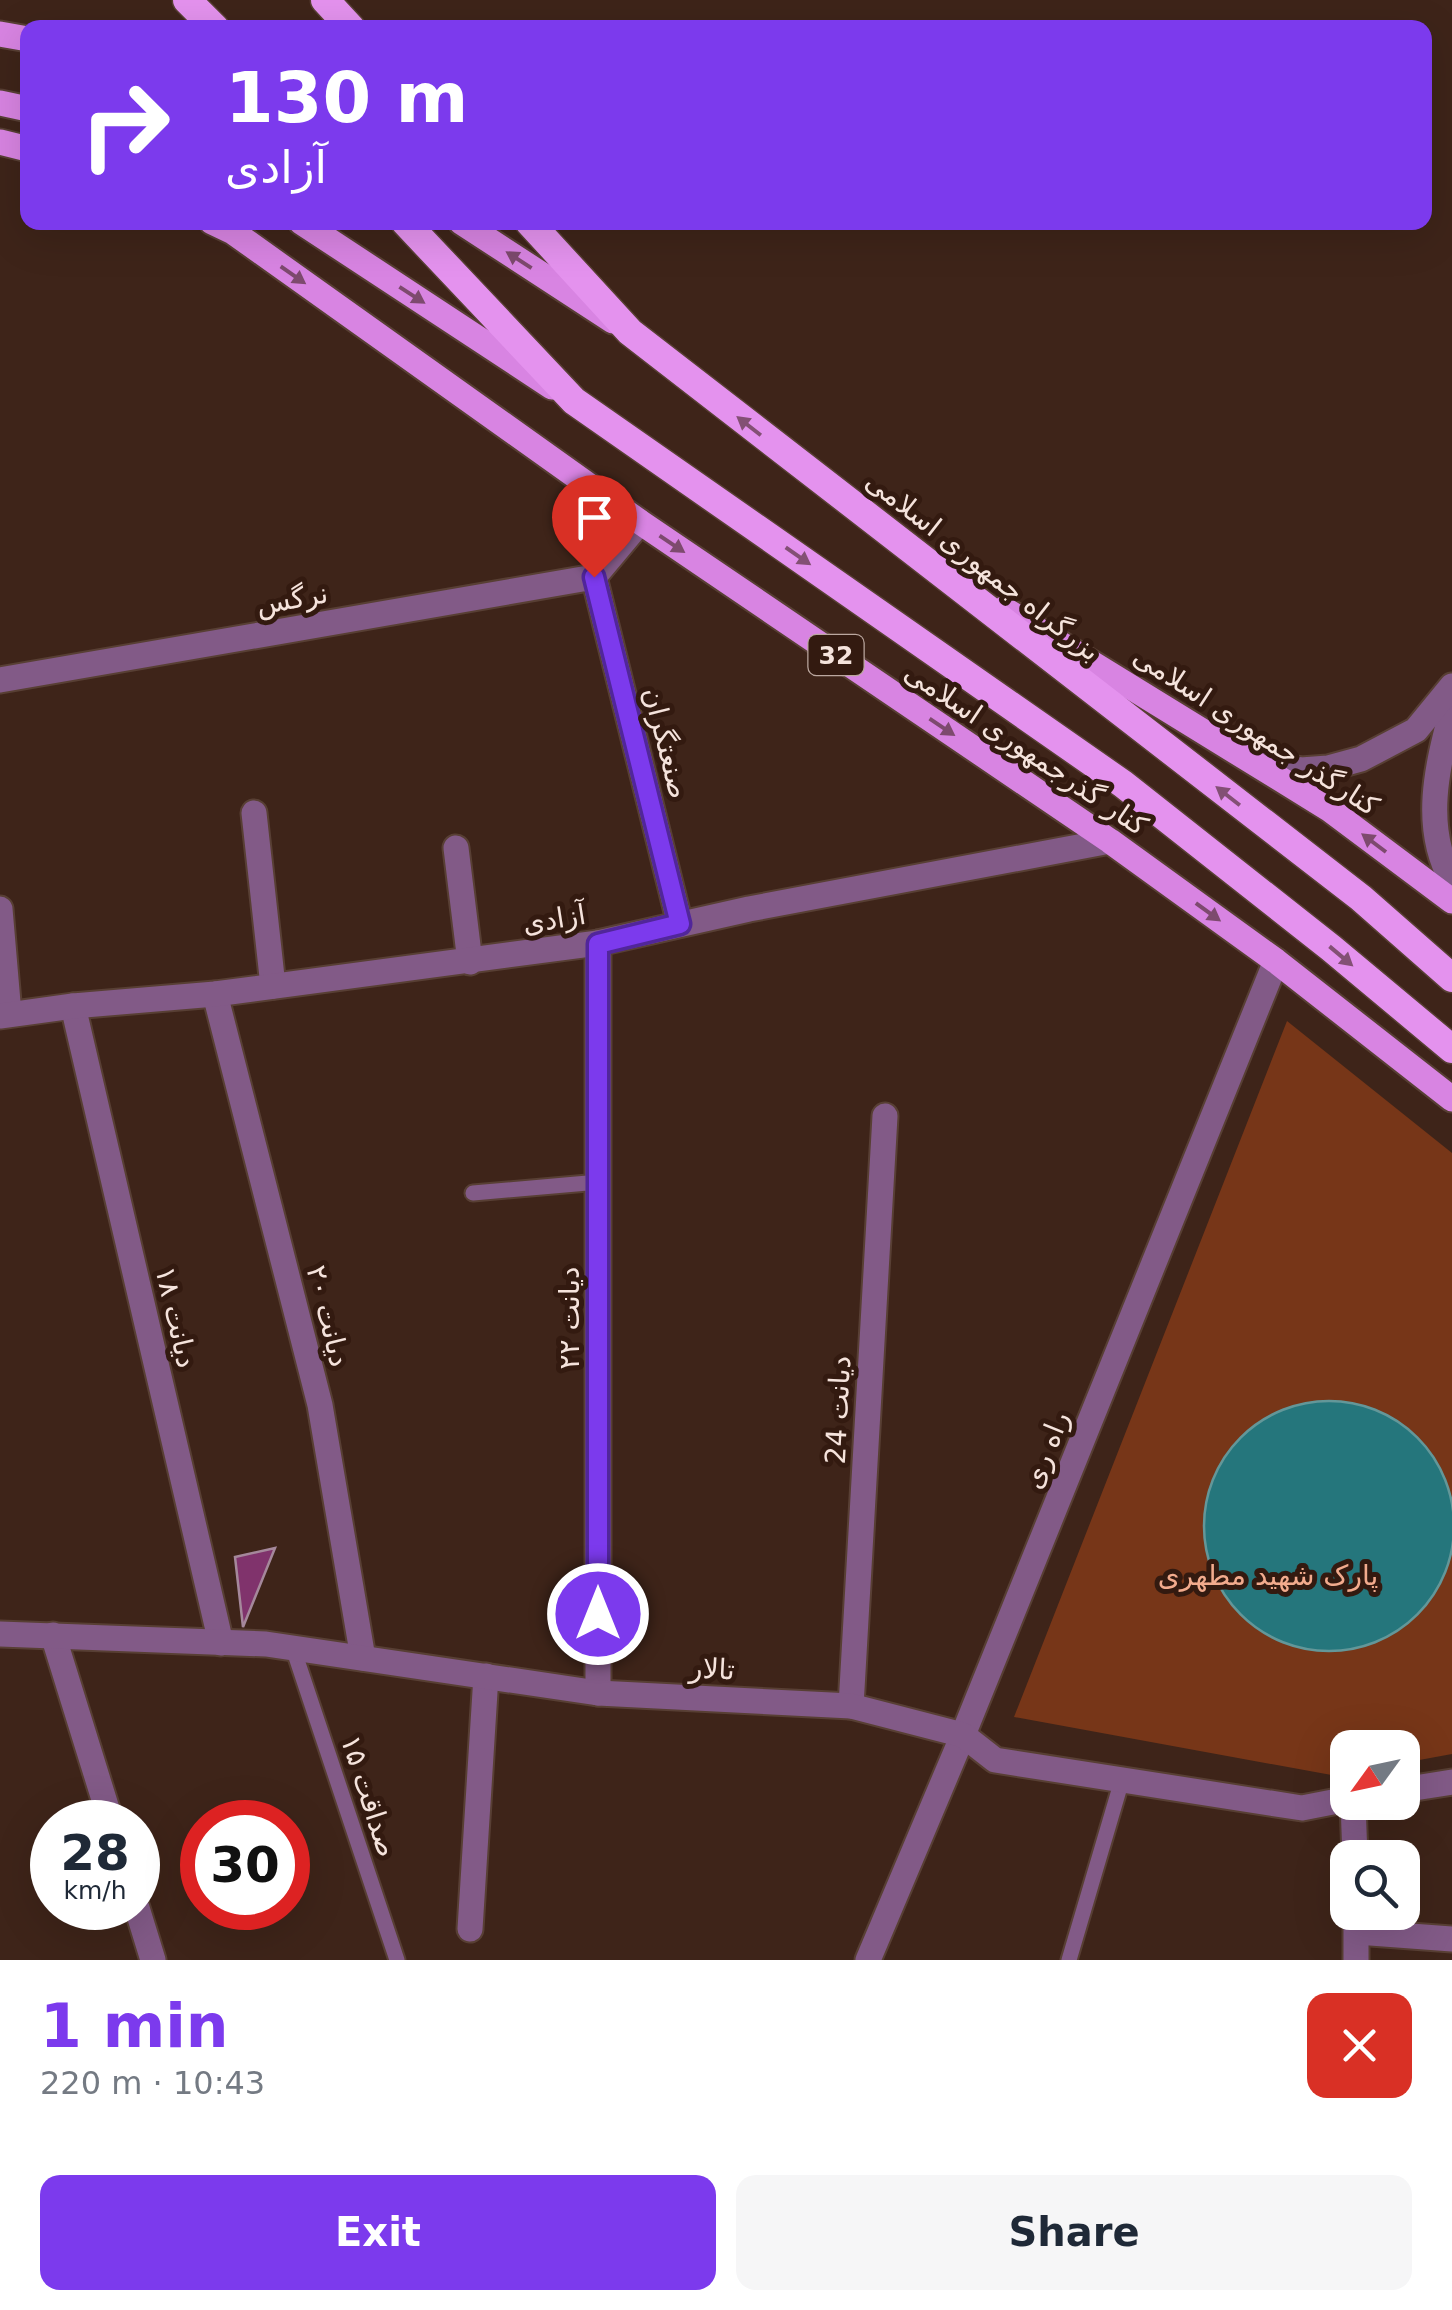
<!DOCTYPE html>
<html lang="en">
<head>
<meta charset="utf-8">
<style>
  :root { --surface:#fff; --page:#f6f6f7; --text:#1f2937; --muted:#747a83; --accent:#7c3aed }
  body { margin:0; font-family:"DejaVu Sans","Noto Sans Arabic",sans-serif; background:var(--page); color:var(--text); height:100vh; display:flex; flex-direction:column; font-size:38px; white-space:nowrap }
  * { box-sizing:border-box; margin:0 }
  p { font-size:32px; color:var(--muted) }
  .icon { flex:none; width:55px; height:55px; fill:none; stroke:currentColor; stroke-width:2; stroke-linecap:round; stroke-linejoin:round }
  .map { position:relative; height:1960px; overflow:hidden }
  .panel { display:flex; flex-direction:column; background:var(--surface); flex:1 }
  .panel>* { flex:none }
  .guide { position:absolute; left:20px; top:20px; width:1412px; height:210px; border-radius:20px; box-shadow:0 10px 40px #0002; background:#7c3aed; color:#fff; overflow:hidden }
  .needle { width:65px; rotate:237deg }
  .fabs { position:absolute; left:1330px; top:1730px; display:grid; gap:20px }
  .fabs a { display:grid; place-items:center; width:90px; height:90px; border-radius:20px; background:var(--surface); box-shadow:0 10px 40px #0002; font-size:50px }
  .speed { position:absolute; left:30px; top:1800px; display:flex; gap:20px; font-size:50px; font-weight:700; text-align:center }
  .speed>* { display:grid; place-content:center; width:130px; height:130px; border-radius:50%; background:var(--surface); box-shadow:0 10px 40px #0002; line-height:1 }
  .speed small { font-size:25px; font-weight:400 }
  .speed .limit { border:15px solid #d22; background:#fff; color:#111 }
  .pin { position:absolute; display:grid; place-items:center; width:85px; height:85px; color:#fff; margin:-102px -42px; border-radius:50% 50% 50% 0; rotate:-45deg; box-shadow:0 0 10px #0007 }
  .pin .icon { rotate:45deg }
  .me { position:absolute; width:110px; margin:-55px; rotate:0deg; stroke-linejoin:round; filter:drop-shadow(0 0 8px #0008) }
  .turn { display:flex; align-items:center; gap:35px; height:210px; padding:0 40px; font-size:45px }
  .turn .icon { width:130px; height:130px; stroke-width:2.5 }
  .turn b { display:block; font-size:70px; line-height:85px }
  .round { display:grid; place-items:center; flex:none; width:105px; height:105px; border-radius:20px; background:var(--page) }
  .overview { display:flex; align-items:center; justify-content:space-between; height:170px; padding:0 40px }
  h1 { font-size:60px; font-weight:600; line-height:75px; color:var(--accent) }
  .cta { display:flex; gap:20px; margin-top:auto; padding:20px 40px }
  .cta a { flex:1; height:115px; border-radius:20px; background:var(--accent); color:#fff; font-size:40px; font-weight:600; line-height:115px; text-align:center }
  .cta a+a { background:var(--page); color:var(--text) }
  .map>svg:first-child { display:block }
  .green { fill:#773618 }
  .water { fill:#25767c; stroke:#639799; stroke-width:2.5 }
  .building { fill:#80336c; stroke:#a5889b; stroke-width:2.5 }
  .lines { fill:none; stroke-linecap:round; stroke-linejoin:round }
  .service-casing { stroke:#583f34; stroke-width:19 }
  .minor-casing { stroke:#583f34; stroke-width:29 }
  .tertiary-casing { stroke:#583f34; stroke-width:29 }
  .primary-casing { stroke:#583f34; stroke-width:29 }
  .trunk-casing { stroke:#583f34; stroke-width:31 }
  .service { stroke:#825a87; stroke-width:15 }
  .minor { stroke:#825a87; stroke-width:25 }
  .tertiary { stroke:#825a87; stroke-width:25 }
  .primary { stroke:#d884e2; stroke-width:25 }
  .trunk { stroke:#e492ee; stroke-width:28 }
  .oneway { fill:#7d4a6e }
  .oneway2 { fill:#835074 }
  .route-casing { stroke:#51269a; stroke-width:25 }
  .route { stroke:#7c3aed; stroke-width:18 }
  .labels { text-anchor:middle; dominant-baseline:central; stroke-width:10; stroke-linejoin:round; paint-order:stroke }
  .shield { fill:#331a10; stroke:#bba79f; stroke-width:2.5 }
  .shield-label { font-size:25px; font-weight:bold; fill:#f5e3dc }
  .street-label { font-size:28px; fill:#f5e3dc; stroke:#331a10 }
  .park-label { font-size:28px; fill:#f2ab8d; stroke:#331a10 }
</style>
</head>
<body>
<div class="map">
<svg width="1452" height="1960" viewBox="0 0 1452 1960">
  <rect width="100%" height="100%" fill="#3e2419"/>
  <!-- green -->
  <polygon class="green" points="1287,1021 1452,1153 1452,1754 1403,1763 1402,1748 1348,1748 1347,1774 1337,1776 1014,1717"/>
  <!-- water -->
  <circle class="water" cx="1329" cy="1526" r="125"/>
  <!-- building -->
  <polygon class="building" points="275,1548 243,1627 235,1557"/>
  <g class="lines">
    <defs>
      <g id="service">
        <polyline points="473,1193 599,1182"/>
        <polyline points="293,1648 397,1960"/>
        <polyline points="1069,1960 1122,1780"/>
      </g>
      <g id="minor">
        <polyline points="594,577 680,924"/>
        <polyline points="594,577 640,522"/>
        <polyline points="0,680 594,577"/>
        <path d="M1452 710C1437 767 1422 827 1452 881"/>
        <polyline points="1253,760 1301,770 1328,768 1361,759 1416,730 1452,686"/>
        <polyline points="254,813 273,986"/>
        <polyline points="456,848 470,962"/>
        <polyline points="0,909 9,1014"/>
        <polyline points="598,943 598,1693"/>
        <polyline points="215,994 320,1405 363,1658"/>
        <polyline points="73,1006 221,1643"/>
        <polyline points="0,1016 73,1006 215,994 598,943 749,909 1110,841"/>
        <polyline points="53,1635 111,1822"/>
        <polyline points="851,1706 885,1116"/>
        <polyline points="1353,1802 1355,1858"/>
        <polyline points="137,1908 153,1960"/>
        <polyline points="470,1929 486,1676"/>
        <polyline points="1357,1932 1452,1939"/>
        <polyline points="868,1960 963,1735 1276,961"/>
        <polyline points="1356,1960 1356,1912"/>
      </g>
      <g id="tertiary">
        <polyline points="0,1634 266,1644 598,1693 851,1706 963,1735 995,1760 1302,1808 1348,1799"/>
        <polyline points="1402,1790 1452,1782"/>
      </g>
      <g id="primary">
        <polyline points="0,34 28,39"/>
        <polyline points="0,103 28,109"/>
        <polyline points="0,142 28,149"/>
        <polyline points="212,222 233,232 640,522 1110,841 1276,961 1452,1099"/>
        <polyline points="301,222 552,387"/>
        <polyline points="461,222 613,321"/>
        <polyline points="1004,609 1329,809 1452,901"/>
      </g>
      <g id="trunk">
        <polyline points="187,0 215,28"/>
        <polyline points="325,0 351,28"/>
        <polyline points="405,222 574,401 1123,784 1331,948 1452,1049"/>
        <polyline points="529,222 630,332 1361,898 1452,978"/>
      </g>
    </defs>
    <!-- service casing -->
    <use href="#service" class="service-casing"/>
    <!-- minor casing -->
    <use href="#minor" class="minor-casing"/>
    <!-- tertiary casing -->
    <use href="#tertiary" class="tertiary-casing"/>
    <!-- primary casing -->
    <use href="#primary" class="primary-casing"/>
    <!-- trunk casing -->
    <use href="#trunk" class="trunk-casing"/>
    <!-- service -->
    <use href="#service" class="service"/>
    <!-- minor -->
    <use href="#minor" class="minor"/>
    <!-- tertiary -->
    <use href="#tertiary" class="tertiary"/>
    <!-- primary -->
    <use href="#primary" class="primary"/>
    <!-- trunk -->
    <use href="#trunk" class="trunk"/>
  </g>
  <!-- one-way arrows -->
  <defs><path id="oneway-solid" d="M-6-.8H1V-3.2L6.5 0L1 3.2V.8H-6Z" transform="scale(2.5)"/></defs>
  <g class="oneway">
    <use href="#oneway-solid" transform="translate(519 260) rotate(-147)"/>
    <use href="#oneway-solid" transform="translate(293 275) rotate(35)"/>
    <use href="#oneway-solid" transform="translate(412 295) rotate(33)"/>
    <use href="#oneway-solid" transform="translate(672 544) rotate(34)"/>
    <use href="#oneway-solid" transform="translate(942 727) rotate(34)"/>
    <use href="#oneway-solid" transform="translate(1374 843) rotate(-143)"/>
    <use href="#oneway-solid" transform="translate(1208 912) rotate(36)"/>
  </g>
  <g class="oneway2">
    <use href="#oneway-solid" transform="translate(749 426) rotate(-142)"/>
    <use href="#oneway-solid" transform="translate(798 556) rotate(35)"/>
    <use href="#oneway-solid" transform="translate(1228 796) rotate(-142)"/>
    <use href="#oneway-solid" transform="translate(1341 956) rotate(40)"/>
  </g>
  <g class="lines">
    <defs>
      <polyline id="route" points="594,577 680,924 598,944 598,1614"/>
    </defs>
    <!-- route casing -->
    <use href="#route" class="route-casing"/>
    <!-- route -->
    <use href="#route" class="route"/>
  </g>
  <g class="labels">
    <!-- shield labels -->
    <rect class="shield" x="808.5" y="635" width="55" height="40" rx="8"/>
    <g class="shield-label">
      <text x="836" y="655">32</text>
    </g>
    <!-- street labels -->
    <g class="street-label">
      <text transform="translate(983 566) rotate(38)">بزرگراه جمهوری اسلامی</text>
      <text transform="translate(292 599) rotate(-10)">نرگس</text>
      <text transform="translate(1256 731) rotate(33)">کنارگذر جمهوری اسلامی</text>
      <text transform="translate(666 743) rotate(76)">صنعتگران</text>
      <text transform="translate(1026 749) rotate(34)">کنار گذرجمهوری اسلامی</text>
      <text transform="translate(554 919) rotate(-9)">آزادی</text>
      <text transform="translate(328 1316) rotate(76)">دیانت ۲۰</text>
      <text transform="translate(176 1317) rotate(77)">دیانت ۱۸</text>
      <text transform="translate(569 1318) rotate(-90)">دیانت ۲۲</text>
      <text transform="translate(838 1410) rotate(-87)">دیانت 24</text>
      <text transform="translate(1046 1450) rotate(-68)">راه ری</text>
      <text transform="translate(712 1669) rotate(3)">تالار</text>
      <text transform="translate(369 1796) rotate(72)">صداقت ۱۵</text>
    </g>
    <!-- park labels -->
    <g class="park-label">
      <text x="1268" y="1575">پارک شهید مطهری</text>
    </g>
  </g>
</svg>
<div class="fabs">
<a><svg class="needle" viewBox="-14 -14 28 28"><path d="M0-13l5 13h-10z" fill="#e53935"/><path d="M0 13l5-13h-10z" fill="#747a83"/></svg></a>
<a><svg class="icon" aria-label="search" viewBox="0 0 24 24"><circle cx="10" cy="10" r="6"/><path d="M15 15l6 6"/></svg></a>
</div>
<div class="speed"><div>28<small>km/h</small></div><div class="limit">30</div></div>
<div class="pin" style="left:594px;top:577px;background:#d93025"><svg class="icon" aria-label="arrive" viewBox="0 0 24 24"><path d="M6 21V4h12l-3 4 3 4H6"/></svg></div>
<svg class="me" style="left:598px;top:1614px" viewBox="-20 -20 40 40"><circle r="17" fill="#7c3aed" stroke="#fff" stroke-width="3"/><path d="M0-11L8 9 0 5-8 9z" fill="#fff"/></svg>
<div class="guide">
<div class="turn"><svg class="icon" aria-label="right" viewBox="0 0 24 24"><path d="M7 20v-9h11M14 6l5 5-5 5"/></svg><div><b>130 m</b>آزادی</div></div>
</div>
</div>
<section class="panel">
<div class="overview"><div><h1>1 min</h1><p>220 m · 10:43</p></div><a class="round" style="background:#d93025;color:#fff"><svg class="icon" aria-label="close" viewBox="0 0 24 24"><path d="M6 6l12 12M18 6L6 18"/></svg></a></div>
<div class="cta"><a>Exit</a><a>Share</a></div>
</section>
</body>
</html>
